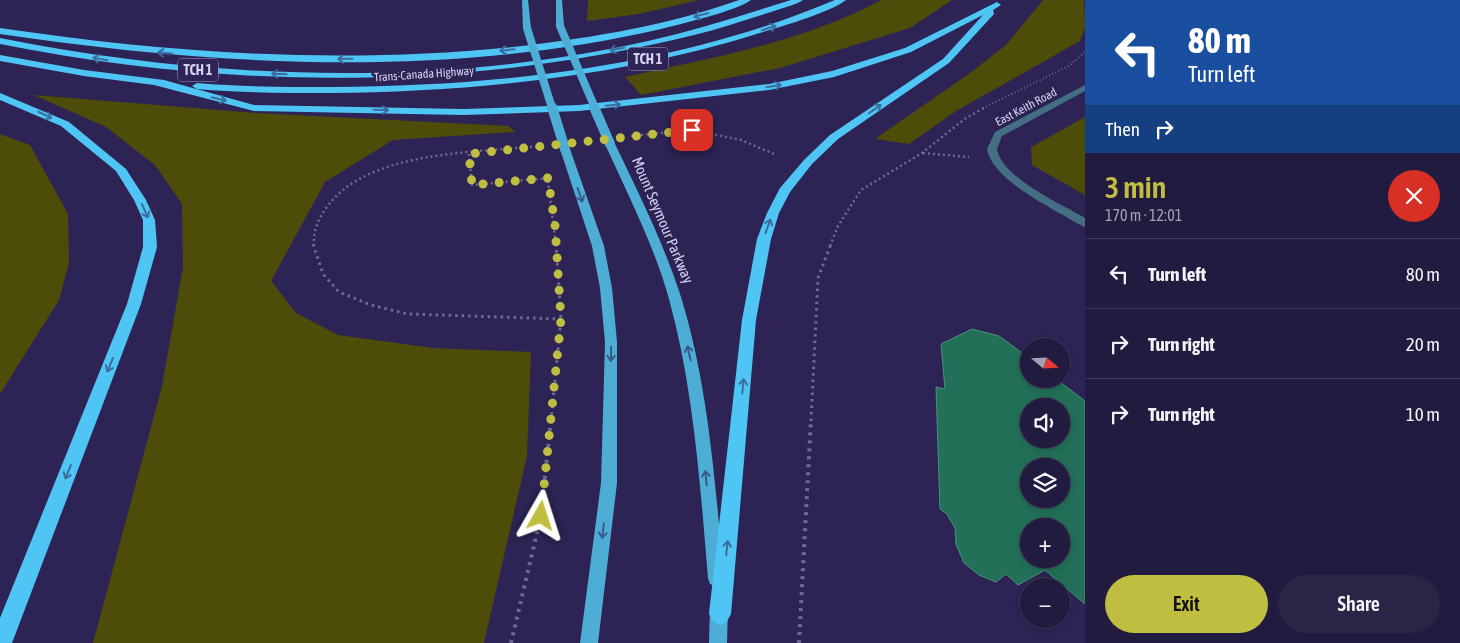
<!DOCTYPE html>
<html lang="en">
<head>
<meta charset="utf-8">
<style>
  :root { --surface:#221b40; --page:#2a2447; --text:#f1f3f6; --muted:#a2a1b1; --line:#3f3959; --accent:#c0be41 }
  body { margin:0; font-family:"Asap Condensed",sans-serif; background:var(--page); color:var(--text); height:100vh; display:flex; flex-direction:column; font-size:19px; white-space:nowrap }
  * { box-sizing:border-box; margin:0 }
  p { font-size:16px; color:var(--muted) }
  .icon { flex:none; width:28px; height:28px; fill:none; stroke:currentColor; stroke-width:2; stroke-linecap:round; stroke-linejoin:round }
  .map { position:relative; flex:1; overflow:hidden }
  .drawer { display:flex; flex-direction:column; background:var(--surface); width:375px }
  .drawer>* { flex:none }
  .guide { background:#1a4fa0; color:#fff; overflow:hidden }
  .needle { width:32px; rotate:109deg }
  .fabs { position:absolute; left:1020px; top:338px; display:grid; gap:10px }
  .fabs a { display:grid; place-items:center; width:50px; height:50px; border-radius:50%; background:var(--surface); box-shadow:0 2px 8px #0003,0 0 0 1px var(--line); font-size:25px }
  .pin { position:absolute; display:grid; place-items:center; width:42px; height:42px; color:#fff; margin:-21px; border-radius:10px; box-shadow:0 2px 8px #0006 }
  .me { position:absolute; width:55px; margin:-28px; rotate:6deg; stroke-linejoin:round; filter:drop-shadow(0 0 4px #0008) }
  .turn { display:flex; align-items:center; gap:18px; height:105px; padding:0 20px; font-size:22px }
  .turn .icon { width:65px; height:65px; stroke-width:2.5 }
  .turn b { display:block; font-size:35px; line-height:42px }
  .then { display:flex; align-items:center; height:48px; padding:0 20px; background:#0003; gap:10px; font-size:19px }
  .round { display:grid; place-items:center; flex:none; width:52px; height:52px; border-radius:26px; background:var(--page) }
  .headline { display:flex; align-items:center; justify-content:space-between; height:85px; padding:0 20px }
  h1 { font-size:30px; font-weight:600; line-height:38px; color:var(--accent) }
  .button { display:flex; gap:10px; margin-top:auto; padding:10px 20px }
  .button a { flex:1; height:58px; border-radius:30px; background:var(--accent); color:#111; font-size:20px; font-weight:600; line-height:58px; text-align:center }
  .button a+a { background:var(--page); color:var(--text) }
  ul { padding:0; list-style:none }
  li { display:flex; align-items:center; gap:15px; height:70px; padding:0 20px; border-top:1px solid var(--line) }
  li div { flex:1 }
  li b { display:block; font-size:19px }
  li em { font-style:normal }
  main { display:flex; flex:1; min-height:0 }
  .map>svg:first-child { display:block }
  .green { fill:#4d4c08 }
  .building { fill:#227058; stroke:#489379; fill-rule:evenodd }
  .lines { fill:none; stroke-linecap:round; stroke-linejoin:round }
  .path-far3 { stroke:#6f6993; stroke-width:2; stroke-dasharray:1 2.5; stroke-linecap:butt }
  .path-far2 { stroke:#6f6993; stroke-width:2.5; stroke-dasharray:2 3; stroke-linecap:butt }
  .path-far1 { stroke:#6f6993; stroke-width:3; stroke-dasharray:2.5 4; stroke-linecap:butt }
  .path { stroke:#6f6993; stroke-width:4; stroke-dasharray:3 5; stroke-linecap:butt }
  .minor { fill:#446e81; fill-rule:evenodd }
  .major { fill:#4eadd4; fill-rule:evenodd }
  .highway { fill:#4fc5f5; fill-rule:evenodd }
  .major-bridge-far1 { stroke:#4eadd4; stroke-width:8 }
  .major-bridge { stroke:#4eadd4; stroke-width:10 }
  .oneway { stroke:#3c6c9d }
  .oneway2 { stroke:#3a5b88 }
  .route { stroke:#c0be41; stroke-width:9; stroke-dasharray:0 16.2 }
  .labels { text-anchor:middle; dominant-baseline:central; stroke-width:5; stroke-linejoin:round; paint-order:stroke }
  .far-street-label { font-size:12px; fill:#d4d2f1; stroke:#2d2455 }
  .shield { fill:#2d2455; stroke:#a29ec2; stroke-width:1 }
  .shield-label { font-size:14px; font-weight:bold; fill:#d4d2f1 }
  .street-label { font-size:15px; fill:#d4d2f1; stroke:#2d2455 }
</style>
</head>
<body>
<main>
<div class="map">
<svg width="1085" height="643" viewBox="0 0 1085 643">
  <rect width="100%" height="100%" fill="#2d2455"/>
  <!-- green -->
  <g class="green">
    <polygon points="588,0 699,0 639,14 587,21"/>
    <path d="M881 0H952L910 28 780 68 641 95 625 77C711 58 804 42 881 0Z"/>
    <polygon points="1043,0 1084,0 1085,28 1080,41 956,111 909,144 875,139 970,73 1006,45"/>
    <polygon points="34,95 256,113 509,126 515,132 393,140 325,182 271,281 296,313 338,335 433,348 531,352 527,456 484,643 93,643 162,386 183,267 182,204 155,165 106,127"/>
    <polygon points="1085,117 1085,195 1032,165 1031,147"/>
    <polygon points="0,134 30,145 68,214 69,263 59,300 0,394"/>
  </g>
  <!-- building -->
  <path class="building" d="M972 329 999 336 1029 358V379H1056L1085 401V604L1045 570 1018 585 1006 574 996 582 979 575 964 563 956 544 955 528 947 514 940 509 936 387 945 389 941 344ZM1029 406H1061V439H1029ZM1029 466H1061V499H1029ZM1029 526H1061V559H1029Z"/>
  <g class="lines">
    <!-- path-far3 -->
    <polyline class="path-far3" points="983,108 1069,66 1085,52"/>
    <!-- path-far2 -->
    <g class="path-far2">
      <polyline points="631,136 692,130 741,140 774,154"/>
      <polyline points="923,153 969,157"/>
      <polyline points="469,154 472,185 548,178"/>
      <polyline points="548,181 556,246"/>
      <path d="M314 246C313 231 318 219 327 207 368 150 475 153 540 146"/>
      <polyline points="830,246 838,226 861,190 922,153 966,118 986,107"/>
    </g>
    <!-- path-far1 -->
    <g class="path-far1">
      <polyline points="313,244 323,274 339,292 371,305 408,314 561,319"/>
      <polyline points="551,421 561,319 556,244"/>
      <polyline points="811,421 818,278 831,244"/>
    </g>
    <!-- path -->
    <g class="path">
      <polyline points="511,643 541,516 551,419"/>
      <polyline points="799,643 811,419"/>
    </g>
    <!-- minor -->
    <path class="minor" d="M1085 85V91L1002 136 997 149C1002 178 1061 204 1085 218V227C1077 224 1069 218 1061 214 1039 201 992 177 987 149L995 132Z"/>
    <!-- major -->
    <g class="major">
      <polygon points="522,0 528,0 531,28 527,30 523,28"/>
      <polygon points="556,0 562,0 564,26 560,28 556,26"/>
      <path d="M610 141 615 144C639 194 664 244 681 297 709 388 715 484 724 578L722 584 716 586 710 584 708 578C700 484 694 390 669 299 654 245 628 195 605 144Z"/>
      <polygon points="565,146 570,149 604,246 612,288 617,342 617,483 598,643 580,643 601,483 605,342 600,288 592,246 560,149"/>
      <polygon points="719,599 725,602 728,608 727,643 709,643 710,608 713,602"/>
    </g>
    <!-- highway -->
    <g class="highway">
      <path d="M739 0H751C737 11 680 24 661 29 444 79 218 66 0 34V28C174 54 347 65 522 46 596 37 669 25 739 0Z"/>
      <path d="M791 0H803C796 5 785 7 777 10 749 19 722 28 694 35 467 91 229 90 0 44V38C209 80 438 88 648 41 696 30 743 15 791 0Z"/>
      <path d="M835 0H846C833 11 784 26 766 31 625 76 476 92 329 93 285 93 241 93 197 89L192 86 197 83C242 87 288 87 333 87 502 86 679 66 835 0Z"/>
      <polygon points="997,2 1001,5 993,10 994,14 949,63 838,139 812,164 790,192 779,213 771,239 756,320 731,614 727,621 720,625 713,621 709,614 742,320 757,239 767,213 780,188 804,160 830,135 943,59 983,15 911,52 834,77 769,90 579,111 464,115 254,111 154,85 84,76 0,61 0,55 84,70 164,80 254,105 464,109 579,105 769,84 832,71 905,48"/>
      <polygon points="0,93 69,122 126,169 146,200 155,220 157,247 141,304 12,643 0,643 0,618 127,304 143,247 143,220 134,200 116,171 61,126 0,100"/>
    </g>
    <!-- major-bridge-far1 -->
    <g class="major-bridge-far1">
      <polyline points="560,26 595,108"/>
      <polyline points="527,28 552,108"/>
    </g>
    <!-- major-bridge -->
    <g class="major-bridge">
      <polyline points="552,107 565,149"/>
      <polyline points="594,107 610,144"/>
    </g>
  </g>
  <!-- one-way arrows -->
  <defs><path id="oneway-shaft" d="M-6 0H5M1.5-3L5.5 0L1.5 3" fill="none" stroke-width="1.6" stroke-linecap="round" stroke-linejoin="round" transform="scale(1.25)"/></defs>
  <g class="oneway">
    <use href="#oneway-shaft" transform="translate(701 15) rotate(165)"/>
    <use href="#oneway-shaft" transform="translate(769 28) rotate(-18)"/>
    <use href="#oneway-shaft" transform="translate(617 49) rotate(170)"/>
    <use href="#oneway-shaft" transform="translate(507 50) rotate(174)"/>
    <use href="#oneway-shaft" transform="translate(165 53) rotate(-175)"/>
    <use href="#oneway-shaft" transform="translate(100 59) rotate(-171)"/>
    <use href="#oneway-shaft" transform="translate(345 59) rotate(179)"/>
    <use href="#oneway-shaft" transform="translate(279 74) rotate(-178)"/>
    <use href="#oneway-shaft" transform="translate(774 86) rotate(-10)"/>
    <use href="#oneway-shaft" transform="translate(219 99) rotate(14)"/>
    <use href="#oneway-shaft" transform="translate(613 105) rotate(-5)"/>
    <use href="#oneway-shaft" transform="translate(875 109) rotate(-35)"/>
    <use href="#oneway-shaft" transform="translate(381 110) rotate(1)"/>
    <use href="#oneway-shaft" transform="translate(45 115) rotate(26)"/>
    <use href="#oneway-shaft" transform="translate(145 211) rotate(66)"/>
    <use href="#oneway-shaft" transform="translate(768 226) rotate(-71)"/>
    <use href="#oneway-shaft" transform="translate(110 365) rotate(112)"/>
    <use href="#oneway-shaft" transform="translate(743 386) rotate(-84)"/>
    <use href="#oneway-shaft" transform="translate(68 472) rotate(112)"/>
    <use href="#oneway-shaft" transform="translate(727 548) rotate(-84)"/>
  </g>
  <g class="oneway2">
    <use href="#oneway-shaft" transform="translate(580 195) rotate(71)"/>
    <use href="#oneway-shaft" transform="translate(689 353) rotate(-103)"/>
    <use href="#oneway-shaft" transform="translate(611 354) rotate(91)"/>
    <use href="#oneway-shaft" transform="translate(706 478) rotate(-96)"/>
    <use href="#oneway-shaft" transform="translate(603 531) rotate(97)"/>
  </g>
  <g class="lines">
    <!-- route -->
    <polyline class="route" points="541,516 561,319 555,225 548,178 472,185 469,154 692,130"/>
  </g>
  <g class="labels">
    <!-- far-street labels -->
    <g class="far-street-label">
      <text transform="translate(424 74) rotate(-4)">Trans-Canada Highway</text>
      <text transform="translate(1026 107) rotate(-28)">East Keith Road</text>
    </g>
    <!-- shield labels -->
    <g class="shield">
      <rect x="628" y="47.5" width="40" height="23" rx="4"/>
      <rect x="178" y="58.5" width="40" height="23" rx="4"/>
    </g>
    <g class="shield-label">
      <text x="648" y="59">TCH 1</text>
      <text x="198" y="70">TCH 1</text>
    </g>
    <!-- street labels -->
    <g class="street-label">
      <text transform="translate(663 220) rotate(67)">Mount Seymour Parkway</text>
    </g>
  </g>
</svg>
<div class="fabs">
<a><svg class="needle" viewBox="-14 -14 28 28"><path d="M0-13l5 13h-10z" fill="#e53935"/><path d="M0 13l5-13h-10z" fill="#a2a1b1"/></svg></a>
<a><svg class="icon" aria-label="sound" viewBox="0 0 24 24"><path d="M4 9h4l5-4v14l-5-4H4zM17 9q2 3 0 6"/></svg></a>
<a><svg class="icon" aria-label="layers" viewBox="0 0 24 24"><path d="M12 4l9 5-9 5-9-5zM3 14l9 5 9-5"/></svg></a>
<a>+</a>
<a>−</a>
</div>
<div class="pin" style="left:692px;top:130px;background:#d93025"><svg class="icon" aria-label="arrive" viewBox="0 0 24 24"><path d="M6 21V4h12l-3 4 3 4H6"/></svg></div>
<svg class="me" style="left:541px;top:516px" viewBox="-20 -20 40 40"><path d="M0-17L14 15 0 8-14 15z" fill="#c0be41" stroke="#fff" stroke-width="4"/></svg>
</div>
<section class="drawer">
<div class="guide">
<div class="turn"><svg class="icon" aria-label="left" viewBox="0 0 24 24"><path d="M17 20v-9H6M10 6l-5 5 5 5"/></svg><div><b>80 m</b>Turn left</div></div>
<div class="then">Then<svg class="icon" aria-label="right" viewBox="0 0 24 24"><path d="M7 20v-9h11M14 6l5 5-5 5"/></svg></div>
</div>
<div class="headline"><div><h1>3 min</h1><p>170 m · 12:01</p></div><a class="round" style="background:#d93025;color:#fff"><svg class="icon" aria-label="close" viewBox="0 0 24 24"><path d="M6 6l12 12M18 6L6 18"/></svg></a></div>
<ul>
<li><svg class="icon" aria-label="left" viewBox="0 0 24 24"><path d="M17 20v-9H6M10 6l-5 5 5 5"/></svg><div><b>Turn left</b></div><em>80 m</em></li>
<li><svg class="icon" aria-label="right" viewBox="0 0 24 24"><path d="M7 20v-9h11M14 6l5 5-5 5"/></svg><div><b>Turn right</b></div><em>20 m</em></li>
<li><svg class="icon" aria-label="right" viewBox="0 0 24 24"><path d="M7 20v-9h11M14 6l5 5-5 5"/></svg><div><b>Turn right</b></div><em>10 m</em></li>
</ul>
<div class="button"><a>Exit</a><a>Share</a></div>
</section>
</main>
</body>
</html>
